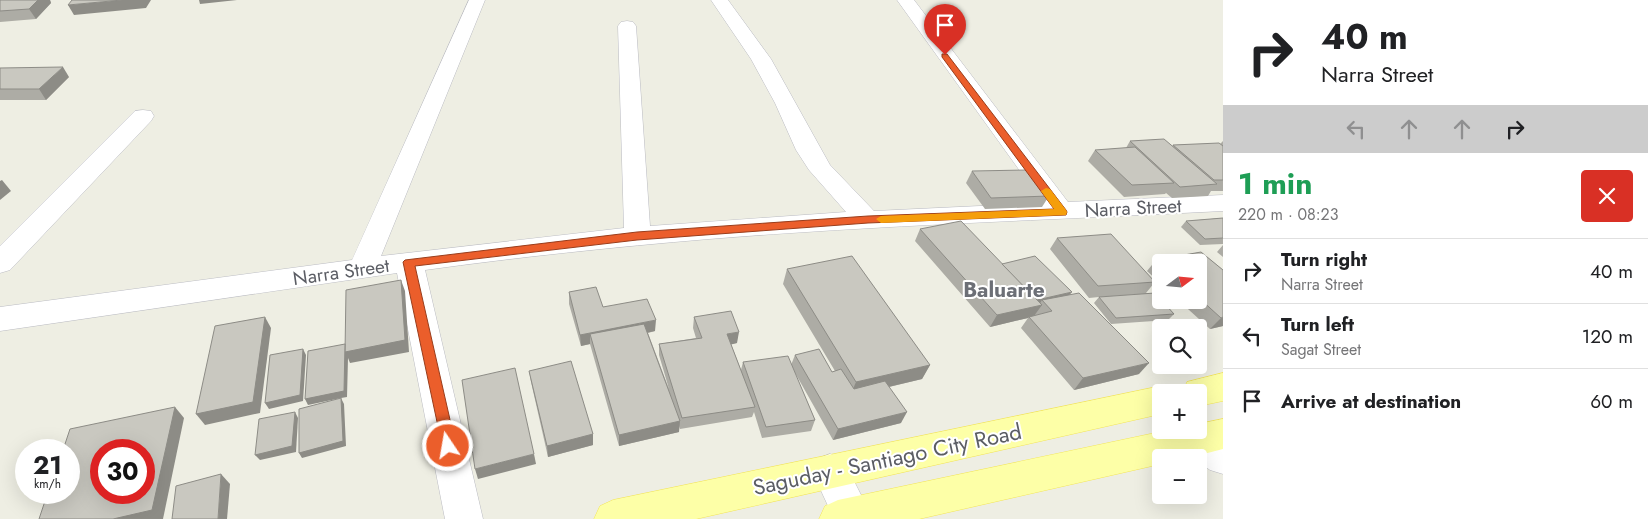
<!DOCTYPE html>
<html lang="en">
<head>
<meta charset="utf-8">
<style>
  :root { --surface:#fff; --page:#f2f2f2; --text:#202124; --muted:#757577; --line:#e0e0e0 }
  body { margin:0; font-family:Jost,sans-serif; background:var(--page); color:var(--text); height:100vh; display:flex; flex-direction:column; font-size:19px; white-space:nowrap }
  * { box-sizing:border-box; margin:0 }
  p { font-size:16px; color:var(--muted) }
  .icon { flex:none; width:28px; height:28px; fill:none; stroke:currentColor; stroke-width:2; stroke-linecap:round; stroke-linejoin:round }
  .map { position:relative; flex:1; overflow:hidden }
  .drawer { display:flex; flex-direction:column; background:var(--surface); width:425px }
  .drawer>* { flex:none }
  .guide { background:#fff; color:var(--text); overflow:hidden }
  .needle { width:32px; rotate:74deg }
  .fabs { position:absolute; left:1152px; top:254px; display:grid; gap:10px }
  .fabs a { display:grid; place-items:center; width:55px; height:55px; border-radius:5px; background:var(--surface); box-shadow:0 5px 20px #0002; font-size:25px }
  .speed { position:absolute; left:15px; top:439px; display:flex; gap:10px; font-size:25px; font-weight:700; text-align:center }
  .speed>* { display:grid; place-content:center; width:65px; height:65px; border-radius:50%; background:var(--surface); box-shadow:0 5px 20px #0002; line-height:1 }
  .speed small { font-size:12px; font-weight:400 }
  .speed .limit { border:8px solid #d22; background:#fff; color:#111 }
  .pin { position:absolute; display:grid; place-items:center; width:42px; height:42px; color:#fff; margin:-51px -21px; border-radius:50% 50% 50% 0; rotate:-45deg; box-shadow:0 0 5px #0007 }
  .pin .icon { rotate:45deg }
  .me { position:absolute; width:55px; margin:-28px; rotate:348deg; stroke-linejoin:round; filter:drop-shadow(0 0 4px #0008) }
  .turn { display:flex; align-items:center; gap:18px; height:105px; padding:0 15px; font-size:22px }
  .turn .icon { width:65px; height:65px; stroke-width:2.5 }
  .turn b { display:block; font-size:35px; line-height:42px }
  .lanes { display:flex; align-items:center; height:48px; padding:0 15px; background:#0003; justify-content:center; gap:25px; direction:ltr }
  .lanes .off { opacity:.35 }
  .round { display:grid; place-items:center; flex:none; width:52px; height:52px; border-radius:5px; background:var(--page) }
  .headline { display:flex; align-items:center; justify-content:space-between; height:85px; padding:0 15px }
  h1 { font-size:30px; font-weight:700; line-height:38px; color:#1e9e55 }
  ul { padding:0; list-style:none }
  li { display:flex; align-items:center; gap:15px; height:65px; padding:0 15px; border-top:1px solid var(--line) }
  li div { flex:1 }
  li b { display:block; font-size:19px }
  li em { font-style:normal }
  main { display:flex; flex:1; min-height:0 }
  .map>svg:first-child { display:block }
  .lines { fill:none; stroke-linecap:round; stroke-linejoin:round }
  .minor-casing { stroke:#babbc2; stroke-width:1 }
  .major-casing { stroke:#f3e557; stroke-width:1 }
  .minor { fill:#fff; fill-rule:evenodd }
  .major { fill:#fdffa7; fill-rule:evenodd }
  .wall { fill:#adaca5 }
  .shaded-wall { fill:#8d8c86 }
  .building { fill:#c9c8c0; stroke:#8d8c86; fill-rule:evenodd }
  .route { fill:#eb5e2b; stroke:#993d1c }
  .slow { fill:#f59e0b }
  .labels { text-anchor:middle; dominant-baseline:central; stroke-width:4; stroke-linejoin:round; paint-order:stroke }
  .street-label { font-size:19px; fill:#5b5d64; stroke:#fff }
  .quarter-label { font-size:21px; font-weight:bold; fill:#6c6f76; stroke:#fff }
  .near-street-label { font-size:22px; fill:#5b5d64; stroke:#fff }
</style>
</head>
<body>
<main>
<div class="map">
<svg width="1223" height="519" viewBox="0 0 1223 519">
  <rect width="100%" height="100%" fill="#eeeee3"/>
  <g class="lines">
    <defs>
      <g id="minor">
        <path d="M469 0H485L381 256 624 228 618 26 621 22 627 21 633 22 636 26 650 226 846 212 809 170 796 150 775 103 751 59 711 0H728L771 59 830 165 874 211 1043 203 897 0H914L1068 202 1223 195V211C1052 220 880 225 709 239 614 247 519 257 425 270L483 519H445L397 273 0 331V307L352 260Z"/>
        <polygon points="143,110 151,111 154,116 151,121 10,270 0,273 0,246 135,111"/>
        <path d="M1199 420 1207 429 1223 439V474L1210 470 1199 462V458C1183 458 1175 442 1169 430H1199Z"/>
        <polygon points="830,454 843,459 873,519 834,519 812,471 817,459"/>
      </g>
      <g id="major">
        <polygon points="1223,373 1223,401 1199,406 1199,392 1183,392 1187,382"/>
        <polygon points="1161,386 1173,390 1174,392 1161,392 1161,414 696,519 594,519 600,506 613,500"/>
        <polygon points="1223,419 1223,449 1188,458 1161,458 1161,464 919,519 819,519 825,506 838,500 1169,430 1199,430 1199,424"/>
      </g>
    </defs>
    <!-- minor casing -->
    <use href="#minor" class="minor-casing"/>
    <!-- major casing -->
    <use href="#major" class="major-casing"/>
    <!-- minor -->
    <use href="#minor" class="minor"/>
    <!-- major -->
    <use href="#major" class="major"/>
  </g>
  <!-- wall -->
  <g class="wall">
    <polygon points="0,0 50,0 51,3 36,19 0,22"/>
    <polygon points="0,68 69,77 46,100 0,100"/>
    <polygon points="1130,141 1172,146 1173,145 1220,144 1223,141 1223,191 1211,191 1208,196 1172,198 1166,193 1165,194 1124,197 1088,161 1095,150 1126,148"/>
    <polygon points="972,171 1049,196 1042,207 985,209 966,183"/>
    <polygon points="1223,218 1223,244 1200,245 1181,227 1186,221"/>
    <polygon points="920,229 1002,264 1070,295 1139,374 1074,390 1021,328 1028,318 990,327 915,241"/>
    <polygon points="1057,238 1155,282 1146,293 1174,314 1168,320 1111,324 1094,303 1099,297 1089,298 1050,249"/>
    <polygon points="1223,245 1223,257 1217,252"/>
    <polygon points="1201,252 1223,270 1223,326 1210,329 1178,300 1199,300 1199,262 1161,262 1161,284 1147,271 1156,260"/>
    <polygon points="787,269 930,365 922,379 889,387 901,423 833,440 794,371 815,420 811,431 762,438 754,412 752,417 680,429 679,426 679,432 619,446 590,344 581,346 569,304 569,292 603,307 655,331 648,333 669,389 659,355 659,344 696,338 693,328 694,317 737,343 731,344 741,370 743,362 791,365 795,355 832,372 835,371 783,284"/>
    <polygon points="529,371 593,434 593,445 548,457 531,382"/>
  </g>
  <!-- shaded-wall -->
  <g class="shaded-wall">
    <polygon points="38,0 50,0 51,3 36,19 29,9"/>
    <polygon points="122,0 151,0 146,8 74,15 68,5"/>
    <polygon points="199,0 237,0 200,4"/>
    <polygon points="63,67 69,77 46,100 39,89"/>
    <polygon points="2,180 11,191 0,200 0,181"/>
    <polygon points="401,280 405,291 409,352 350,363 348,358 347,397 341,398 344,404 346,446 302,458 299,453 341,398 308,405 305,399 345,344"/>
    <polygon points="1072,292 1067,298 1042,300 1039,305 1033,301"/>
    <polygon points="1042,305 1034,316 1029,317 1028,318 990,327 997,315"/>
    <polygon points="265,317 271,328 260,413 205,425 196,414"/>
    <polygon points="1223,317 1223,326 1210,329 1221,318"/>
    <polygon points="656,320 655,331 593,344 590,334 590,344 581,346 580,335"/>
    <polygon points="739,332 737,343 725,346 727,334"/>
    <polygon points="303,349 306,355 303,401 269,409 265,403"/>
    <polygon points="1149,363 1139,374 1074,390 1083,378"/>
    <polygon points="930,365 922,379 850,396 856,382"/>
    <polygon points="175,407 184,418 163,519 113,519"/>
    <polygon points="295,412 298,418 296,452 260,460 255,455"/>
    <polygon points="907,412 901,423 833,440 838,429"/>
    <polygon points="680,421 679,432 619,446 619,435"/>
    <polygon points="593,434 593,445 548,457 547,446"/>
    <polygon points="534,454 536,464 478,479 475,469"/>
    <polygon points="221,474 230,484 227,519 218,519"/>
  </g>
  <!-- building -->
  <g class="building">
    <polygon points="0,0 38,0 29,9 0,11"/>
    <polygon points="72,0 122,0 68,5"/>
    <polygon points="63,67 39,89 0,89 0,68"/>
    <polygon points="1164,139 1217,184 1180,187 1130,141"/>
    <polygon points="1219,143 1223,146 1223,180 1214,180 1173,145"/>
    <polygon points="1135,147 1174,183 1132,185 1095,150"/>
    <polygon points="1027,170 1049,196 991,198 972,171"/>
    <polygon points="1223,218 1223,238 1205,239 1186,221"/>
    <polygon points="961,221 1042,305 997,315 920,229"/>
    <polygon points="1111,234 1155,282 1098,286 1057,238"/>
    <polygon points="1201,252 1223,270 1223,317 1221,318 1199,298 1199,262 1161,262 1161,264 1156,260"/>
    <polygon points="852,256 930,365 856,382 787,269"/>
    <polygon points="1035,256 1072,292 1037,300 1002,264"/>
    <polygon points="401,280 405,340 345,352 346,290"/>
    <polygon points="596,287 603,307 647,299 656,320 580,335 569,292"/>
    <polygon points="1079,293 1149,363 1083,378 1029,317 1052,311 1042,300"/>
    <polygon points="1155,293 1174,314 1116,318 1099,297"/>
    <polygon points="731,311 739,332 727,334 755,407 682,418 659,344 702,338 694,317"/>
    <polygon points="265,317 253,402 196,414 215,326"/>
    <polygon points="644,324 680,421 619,435 590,334"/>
    <polygon points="345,344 344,391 305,399 308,351"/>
    <polygon points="303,349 300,395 265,403 270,355"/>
    <polygon points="819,349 832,372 841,369 854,389 885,381 907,412 838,429 795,355"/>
    <polygon points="788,356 815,420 766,427 743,362"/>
    <polygon points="571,361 593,434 547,446 529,371"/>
    <polygon points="515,368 534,454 475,469 462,380"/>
    <polygon points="341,398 343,441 299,453 299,409"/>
    <path d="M175 407 152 510 113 519H39L48 492H69V450H63L70 429ZM101 450H144V492H101Z"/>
    <polygon points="295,412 292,446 255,455 259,419"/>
    <polygon points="221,474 218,519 172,519 176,486"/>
  </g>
  <!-- route -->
  <polygon class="route" points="942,54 947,54 1066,210 1067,212 1066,215 868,223 637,240 415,266 456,446 454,450 448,452 443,450 403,262 405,260 637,232 868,216 1054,209 942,57"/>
  <!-- slow -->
  <polygon class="slow" points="1046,188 1050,189 1066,210 1067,212 1066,215 881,223 876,219 881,216 1054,209 1041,191"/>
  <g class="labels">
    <!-- street labels -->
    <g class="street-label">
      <text transform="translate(1133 208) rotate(-3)">Narra Street</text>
      <text transform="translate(341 272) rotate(-8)">Narra Street</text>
    </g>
    <!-- quarter labels -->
    <g class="quarter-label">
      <text x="1004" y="290">Baluarte</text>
    </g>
    <!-- near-street labels -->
    <g class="near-street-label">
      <text transform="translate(887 459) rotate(-12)">Saguday - Santiago City Road</text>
    </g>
  </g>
</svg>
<div class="fabs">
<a><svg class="needle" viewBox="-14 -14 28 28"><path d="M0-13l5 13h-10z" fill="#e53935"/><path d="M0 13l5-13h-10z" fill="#757577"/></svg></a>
<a><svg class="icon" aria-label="search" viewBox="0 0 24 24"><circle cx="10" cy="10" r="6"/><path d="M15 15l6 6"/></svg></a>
<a>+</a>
<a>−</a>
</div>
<div class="speed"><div>21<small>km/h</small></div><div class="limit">30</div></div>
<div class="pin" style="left:945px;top:55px;background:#d93025"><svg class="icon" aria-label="arrive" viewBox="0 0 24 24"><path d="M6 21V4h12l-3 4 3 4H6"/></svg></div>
<svg class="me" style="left:448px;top:446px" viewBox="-20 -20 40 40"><circle r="17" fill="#eb5e2b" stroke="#fff" stroke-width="3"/><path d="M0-11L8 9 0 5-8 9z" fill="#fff"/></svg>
</div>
<section class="drawer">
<div class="guide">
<div class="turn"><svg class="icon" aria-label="right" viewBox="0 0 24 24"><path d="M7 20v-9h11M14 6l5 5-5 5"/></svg><div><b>40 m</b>Narra Street</div></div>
<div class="lanes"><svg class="icon off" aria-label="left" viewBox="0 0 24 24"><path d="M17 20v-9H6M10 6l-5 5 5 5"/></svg><svg class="icon off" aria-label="ahead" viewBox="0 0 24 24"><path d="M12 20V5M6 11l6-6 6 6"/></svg><svg class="icon off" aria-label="ahead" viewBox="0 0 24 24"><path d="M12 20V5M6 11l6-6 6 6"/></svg><svg class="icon" aria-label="right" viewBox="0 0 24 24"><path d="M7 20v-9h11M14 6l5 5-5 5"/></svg></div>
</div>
<div class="headline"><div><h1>1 min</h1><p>220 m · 08:23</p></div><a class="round" style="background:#d93025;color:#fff"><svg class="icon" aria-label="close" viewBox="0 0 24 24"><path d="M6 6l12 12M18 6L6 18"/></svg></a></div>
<ul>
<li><svg class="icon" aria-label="right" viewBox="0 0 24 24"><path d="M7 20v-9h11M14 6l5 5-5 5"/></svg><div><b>Turn right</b><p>Narra Street</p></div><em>40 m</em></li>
<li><svg class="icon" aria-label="left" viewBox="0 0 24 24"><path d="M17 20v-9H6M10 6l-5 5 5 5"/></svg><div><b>Turn left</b><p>Sagat Street</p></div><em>120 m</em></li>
<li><svg class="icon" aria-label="arrive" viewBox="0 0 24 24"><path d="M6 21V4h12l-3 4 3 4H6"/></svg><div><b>Arrive at destination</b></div><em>60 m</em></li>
</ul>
</section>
</main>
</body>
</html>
